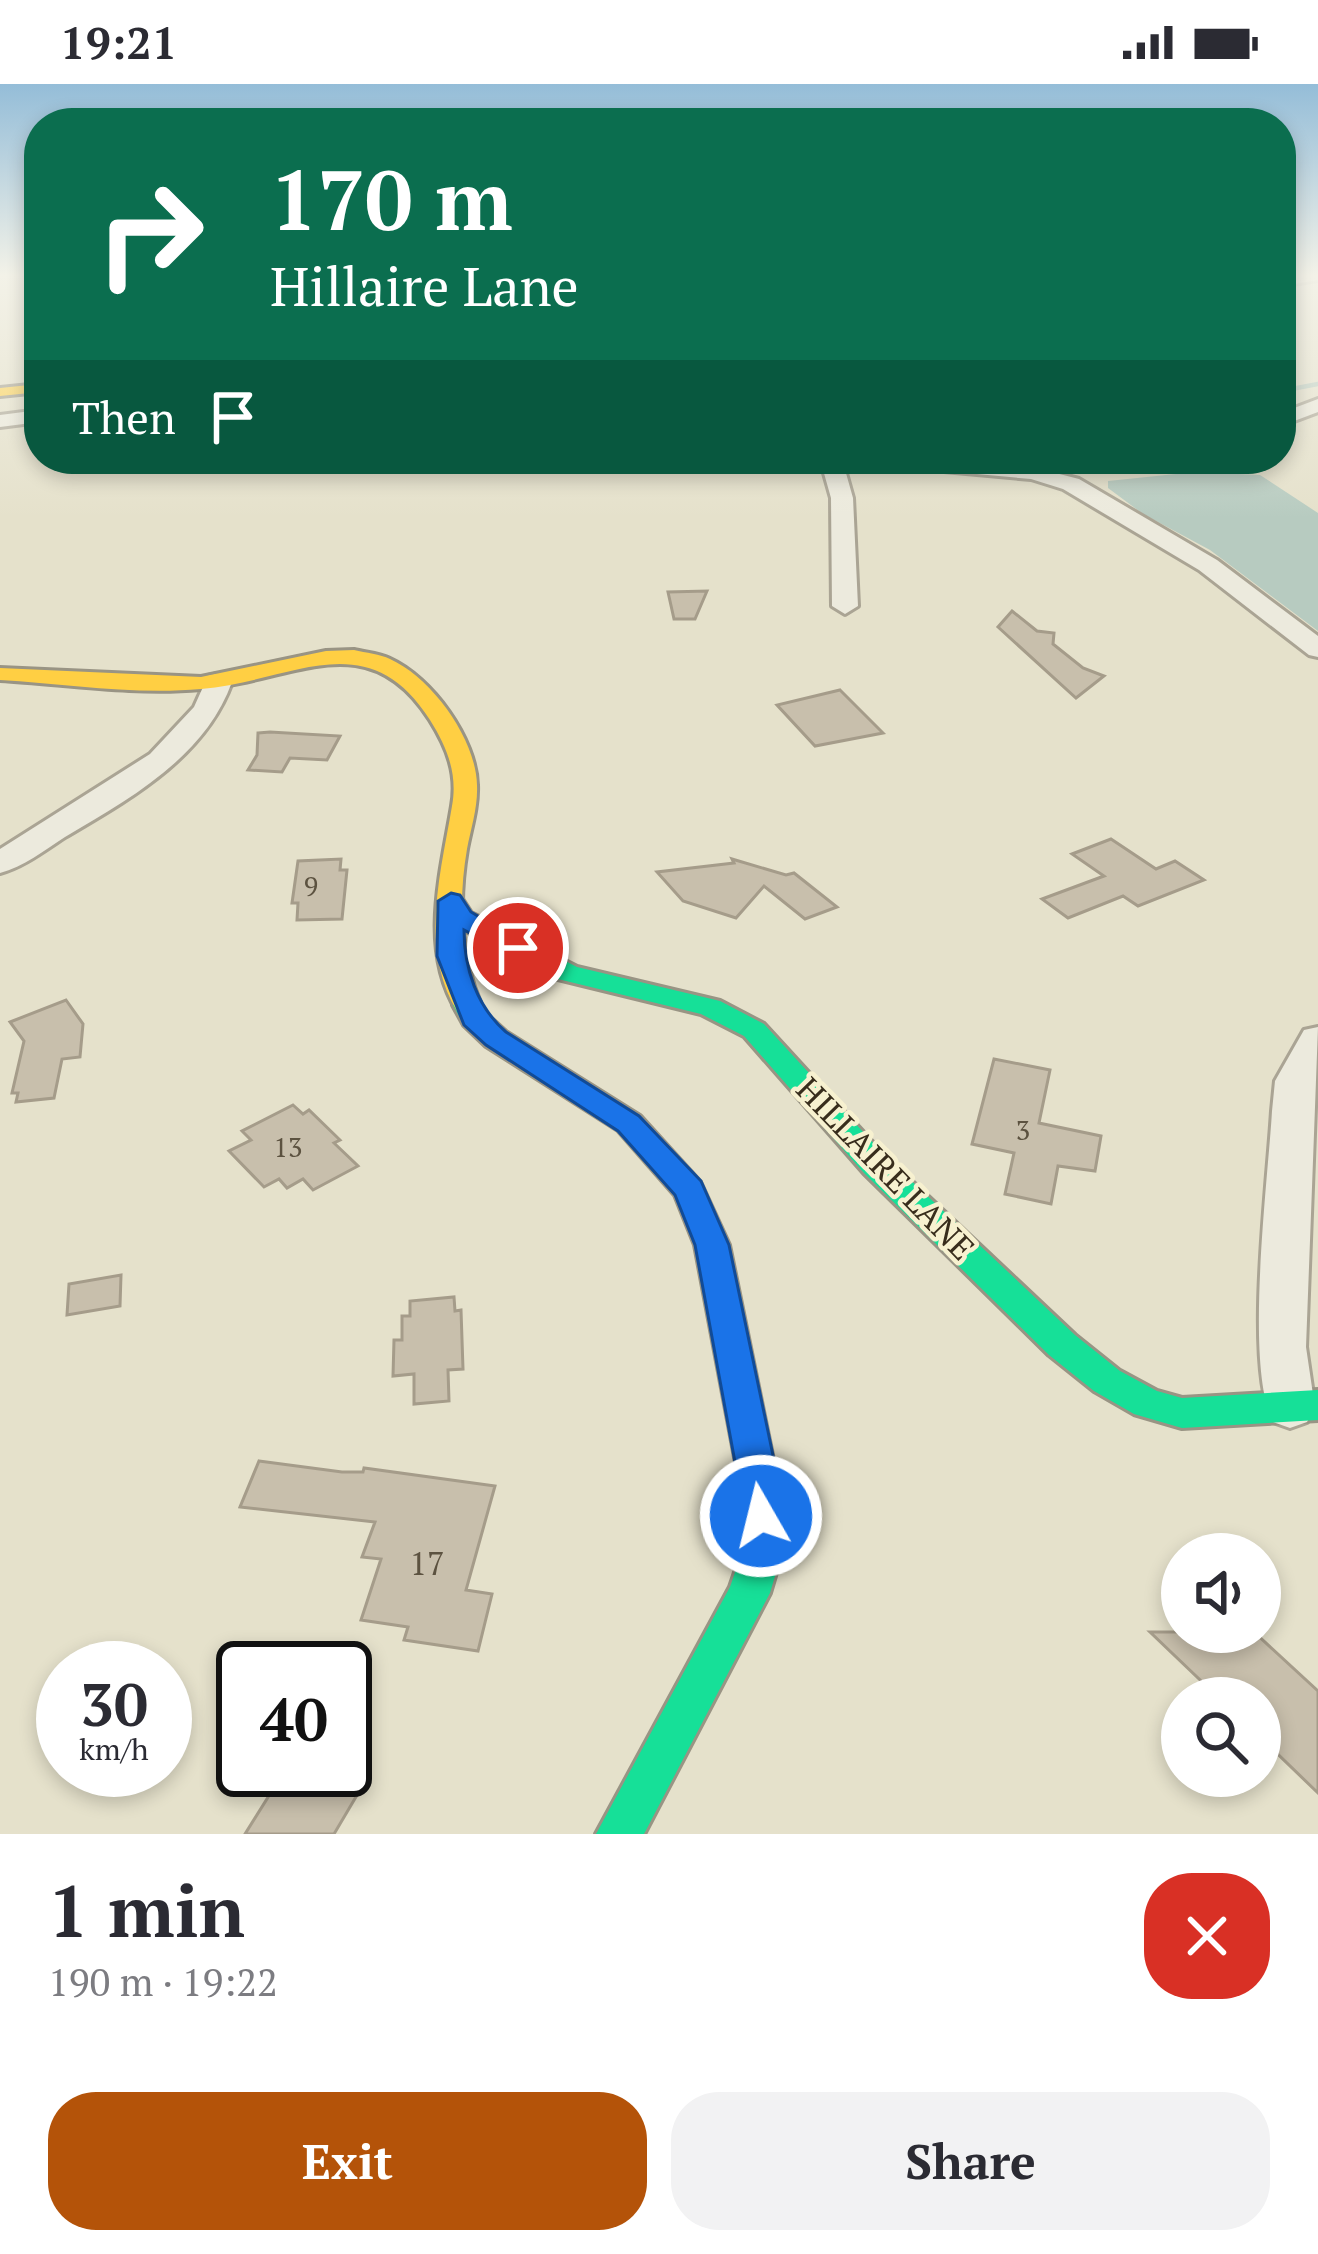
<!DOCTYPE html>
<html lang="en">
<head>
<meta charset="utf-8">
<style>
  :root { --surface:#fff; --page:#f2f2f3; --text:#2b2b33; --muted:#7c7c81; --accent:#b45309 }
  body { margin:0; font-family:"PT Serif",serif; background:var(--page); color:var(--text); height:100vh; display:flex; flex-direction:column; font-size:45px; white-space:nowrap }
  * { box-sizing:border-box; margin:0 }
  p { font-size:39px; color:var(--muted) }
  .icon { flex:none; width:66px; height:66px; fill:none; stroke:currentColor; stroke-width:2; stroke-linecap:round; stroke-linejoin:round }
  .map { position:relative; height:1750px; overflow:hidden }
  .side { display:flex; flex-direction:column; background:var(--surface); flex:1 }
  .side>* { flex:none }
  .hud { position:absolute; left:24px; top:24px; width:1272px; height:366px; border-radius:48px; box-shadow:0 6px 18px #0003; background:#0b6e4f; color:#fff; overflow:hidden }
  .tools { position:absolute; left:1161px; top:1449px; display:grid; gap:24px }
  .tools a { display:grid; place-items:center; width:120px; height:120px; border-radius:50%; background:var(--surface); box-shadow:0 6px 18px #0003; font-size:60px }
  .speed { position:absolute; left:36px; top:1557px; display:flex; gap:24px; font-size:60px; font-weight:700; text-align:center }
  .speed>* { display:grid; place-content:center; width:156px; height:156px; border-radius:50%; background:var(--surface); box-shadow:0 6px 18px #0003; line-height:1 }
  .speed small { font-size:30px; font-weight:400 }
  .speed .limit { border:6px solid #111; border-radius:18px; background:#fff; color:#111 }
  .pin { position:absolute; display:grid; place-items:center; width:102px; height:102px; color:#fff; margin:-51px; border:6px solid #fff; border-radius:50%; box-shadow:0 3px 12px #0007 }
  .me { position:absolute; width:132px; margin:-66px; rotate:352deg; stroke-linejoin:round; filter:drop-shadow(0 0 9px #0008) }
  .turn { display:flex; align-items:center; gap:42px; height:252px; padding:0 48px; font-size:54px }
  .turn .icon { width:156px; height:156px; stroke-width:2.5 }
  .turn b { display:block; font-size:84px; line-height:102px }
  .then { display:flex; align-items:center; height:114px; padding:0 48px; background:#0003; gap:24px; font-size:45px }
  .round { display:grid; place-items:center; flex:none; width:126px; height:126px; border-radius:48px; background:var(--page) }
  .summary { display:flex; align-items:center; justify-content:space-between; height:204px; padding:0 48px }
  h1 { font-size:72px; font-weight:700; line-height:90px }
  .cta { display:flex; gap:24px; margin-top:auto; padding:24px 48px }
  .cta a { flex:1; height:138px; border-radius:48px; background:var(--accent); color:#fff; font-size:48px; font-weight:700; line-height:138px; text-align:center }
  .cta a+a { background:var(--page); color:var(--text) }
  .status { display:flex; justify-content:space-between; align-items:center; height:84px; padding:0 60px; background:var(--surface); direction:ltr }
  .status svg { height:33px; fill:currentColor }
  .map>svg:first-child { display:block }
  .water { fill:#b7cbc0 }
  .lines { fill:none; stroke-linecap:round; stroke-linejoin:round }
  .stream-far1 { stroke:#b7cbc0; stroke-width:4.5 }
  .stream { stroke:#b7cbc0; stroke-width:6 }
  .building { fill:#c8bfac; stroke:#a59c8a; stroke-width:3 }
  .street-casing { stroke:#aaa494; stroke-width:6 }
  .fast-casing { stroke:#999484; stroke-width:6 }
  .slow-casing { stroke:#999484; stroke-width:6 }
  .street { fill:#eceadd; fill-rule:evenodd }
  .fast { fill:#16e098; fill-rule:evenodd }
  .slow { fill:#ffcf43; fill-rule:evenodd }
  .route { fill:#1a73e8; stroke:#114b97; stroke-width:3 }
  .labels { text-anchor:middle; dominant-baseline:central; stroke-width:9; stroke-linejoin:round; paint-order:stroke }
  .number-label { font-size:27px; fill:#5c5240 }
  .street-label { font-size:33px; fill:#382d1c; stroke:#f7f1d0 }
  .near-number-label { font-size:33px; fill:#5c5240 }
</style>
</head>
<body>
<div class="status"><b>19:21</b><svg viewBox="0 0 49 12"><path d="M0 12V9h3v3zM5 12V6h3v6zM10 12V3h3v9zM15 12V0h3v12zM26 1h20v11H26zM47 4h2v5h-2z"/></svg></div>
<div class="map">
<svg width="1318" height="1750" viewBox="0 0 1318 1750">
  <rect width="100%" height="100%" fill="#e5e1cb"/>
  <!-- water -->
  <polygon class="water" points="1195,388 1260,391 1318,429 1318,547 1210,466 1143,430 1108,404 1108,397"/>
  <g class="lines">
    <!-- stream-far1 -->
    <polyline class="stream-far1" points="1281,307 1318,300"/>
    <!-- stream -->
    <polyline class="stream" points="1178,375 1188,381"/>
  </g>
  <!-- building -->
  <g class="building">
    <polygon points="707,507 695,535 674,535 668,508"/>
    <polygon points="1012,527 1037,547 1054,549 1053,560 1083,584 1104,592 1076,614 998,543"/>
    <polygon points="840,606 883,649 815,662 777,621"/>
    <polygon points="258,649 270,648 340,652 327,676 290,674 282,688 248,686 257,671"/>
    <polygon points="1111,755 1156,785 1175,777 1204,796 1138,822 1123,812 1068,834 1042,815 1104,792 1072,770"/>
    <polygon points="341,775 340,786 347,786 342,835 297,836 298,819 292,819 298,777"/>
    <polygon points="732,775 786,791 794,789 837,823 805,835 764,802 736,834 683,817 657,788 734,779"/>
    <polygon points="66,916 83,940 80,973 62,975 54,1014 16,1018 18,1009 12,1009 24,957 10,938"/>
    <polygon points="994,975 1050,986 1039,1039 1101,1052 1095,1087 1058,1082 1051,1120 1005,1110 1014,1069 972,1060"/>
    <polygon points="293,1021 303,1030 309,1026 340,1056 334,1059 358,1082 313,1106 303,1095 287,1104 279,1095 264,1103 229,1067 251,1056 242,1047"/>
    <polygon points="121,1191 120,1222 67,1231 69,1200"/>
    <polygon points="454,1213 455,1227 461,1226 463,1285 448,1286 449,1317 414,1320 414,1290 393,1292 394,1256 402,1256 402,1232 410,1232 410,1217"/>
    <polygon points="259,1377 342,1388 363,1388 364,1384 495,1402 466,1506 492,1510 478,1567 404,1556 408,1543 361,1536 381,1475 362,1473 375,1438 240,1423"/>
    <polygon points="1150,1548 1254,1548 1318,1607 1318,1709 1260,1653 1260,1614 1219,1614"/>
    <polygon points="226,1686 354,1686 349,1695 363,1701 334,1750 245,1750 270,1710"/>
  </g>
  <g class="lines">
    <defs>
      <g id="street">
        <polygon points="1318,189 1318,196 1281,202 1281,192"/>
        <polygon points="1318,315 1318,328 1281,342 1281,329"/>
        <polygon points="39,326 39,338 0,343 0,331"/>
        <polygon points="820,375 842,375 853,414 858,522 845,530 832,522 831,414"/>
        <polygon points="867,375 949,375 1032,383 1079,395 1217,476 1318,552 1318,573 1309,571 1199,486 1063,405 1031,395 878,381"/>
        <path d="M218 590 232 598C205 673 131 714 65 753 45 766 23 783 0 789V765L150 670 194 623 208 592Z"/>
        <path d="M1318 943 1306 1263 1315 1324 1307 1338 1290 1344 1273 1338C1244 1281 1268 1098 1272 1027L1275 997 1304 946Z"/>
      </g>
      <g id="fast">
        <polygon points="451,809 460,812 471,829 577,883 720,917 764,940 886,1073 1075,1251 1120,1287 1157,1307 1182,1314 1318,1306 1318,1336 1182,1344 1134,1330 1094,1307 1049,1271 864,1089 744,952 701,930 558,895 453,840 438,817"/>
        <polygon points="467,912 477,915 486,930 506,948 640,1032 700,1098 729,1161 778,1400 783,1465 770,1509 644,1750 596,1750 730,1503 743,1465 740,1400 695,1161 675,1111 618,1046 486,962 464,941 453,921"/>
      </g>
      <g id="slow">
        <polygon points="39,300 39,308 0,312 0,304"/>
        <path d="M354 566C366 569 380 570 390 575 432 594 476 655 477 701 478 723 471 744 467 765 458 817 460 873 481 921L477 927H457C419 865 441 788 452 722 458 690 447 663 430 636 367 537 291 598 201 605 134 611 66 600 0 596V584L201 593 326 567Z"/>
      </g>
    </defs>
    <!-- street casing -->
    <use href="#street" class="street-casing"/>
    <!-- fast casing -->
    <use href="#fast" class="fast-casing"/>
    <!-- slow casing -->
    <use href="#slow" class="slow-casing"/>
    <!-- street -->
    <use href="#street" class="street"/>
    <!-- fast -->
    <use href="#fast" class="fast"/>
    <!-- slow -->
    <use href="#slow" class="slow"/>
  </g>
  <!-- sky -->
  <linearGradient id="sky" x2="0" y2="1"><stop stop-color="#94bdd8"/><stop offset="0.44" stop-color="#f3f2e8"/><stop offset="1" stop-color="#f3f2e8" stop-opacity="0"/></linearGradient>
  <rect width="1318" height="434" fill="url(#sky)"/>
  <!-- route -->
  <path class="route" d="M451 809 460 811 471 828 532 864 528 870H509L464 846C464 884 477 923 506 948L639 1032 701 1097 729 1161 779 1400 781 1432 775 1445 761 1450 747 1445 741 1432 739 1400 695 1161 675 1111 618 1047 486 961 464 941 437 872 438 817Z"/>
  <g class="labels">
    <!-- number labels -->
    <g class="number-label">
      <text x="311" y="802">9</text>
      <text x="1023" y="1046">3</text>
      <text x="288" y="1063">13</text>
    </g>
    <!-- street labels -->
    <g class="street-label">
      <text transform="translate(886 1084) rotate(46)">HILLAIRE LANE</text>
    </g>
    <!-- near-number labels -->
    <g class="near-number-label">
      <text x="427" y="1478">17</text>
    </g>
  </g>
</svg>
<div class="tools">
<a><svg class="icon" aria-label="sound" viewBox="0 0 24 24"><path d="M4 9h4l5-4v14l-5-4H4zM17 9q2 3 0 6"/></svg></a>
<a><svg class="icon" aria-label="search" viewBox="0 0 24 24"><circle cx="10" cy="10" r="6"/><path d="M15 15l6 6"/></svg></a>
</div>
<div class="speed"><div>30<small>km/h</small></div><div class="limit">40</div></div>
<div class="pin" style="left:518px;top:864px;background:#d93025"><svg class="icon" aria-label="arrive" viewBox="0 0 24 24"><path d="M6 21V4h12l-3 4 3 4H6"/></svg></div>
<svg class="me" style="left:761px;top:1432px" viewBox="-20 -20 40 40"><circle r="17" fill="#1a73e8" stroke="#fff" stroke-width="3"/><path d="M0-11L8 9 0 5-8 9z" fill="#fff"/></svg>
<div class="hud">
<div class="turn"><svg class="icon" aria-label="right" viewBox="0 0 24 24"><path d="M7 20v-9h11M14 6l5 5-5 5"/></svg><div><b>170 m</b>Hillaire Lane</div></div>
<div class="then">Then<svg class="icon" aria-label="arrive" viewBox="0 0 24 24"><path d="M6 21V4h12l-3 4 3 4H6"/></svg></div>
</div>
</div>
<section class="side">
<div class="summary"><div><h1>1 min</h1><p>190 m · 19:22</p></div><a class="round" style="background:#d93025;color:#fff"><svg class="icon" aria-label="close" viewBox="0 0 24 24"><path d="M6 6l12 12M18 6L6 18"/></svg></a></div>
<div class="cta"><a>Exit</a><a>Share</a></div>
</section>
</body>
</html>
